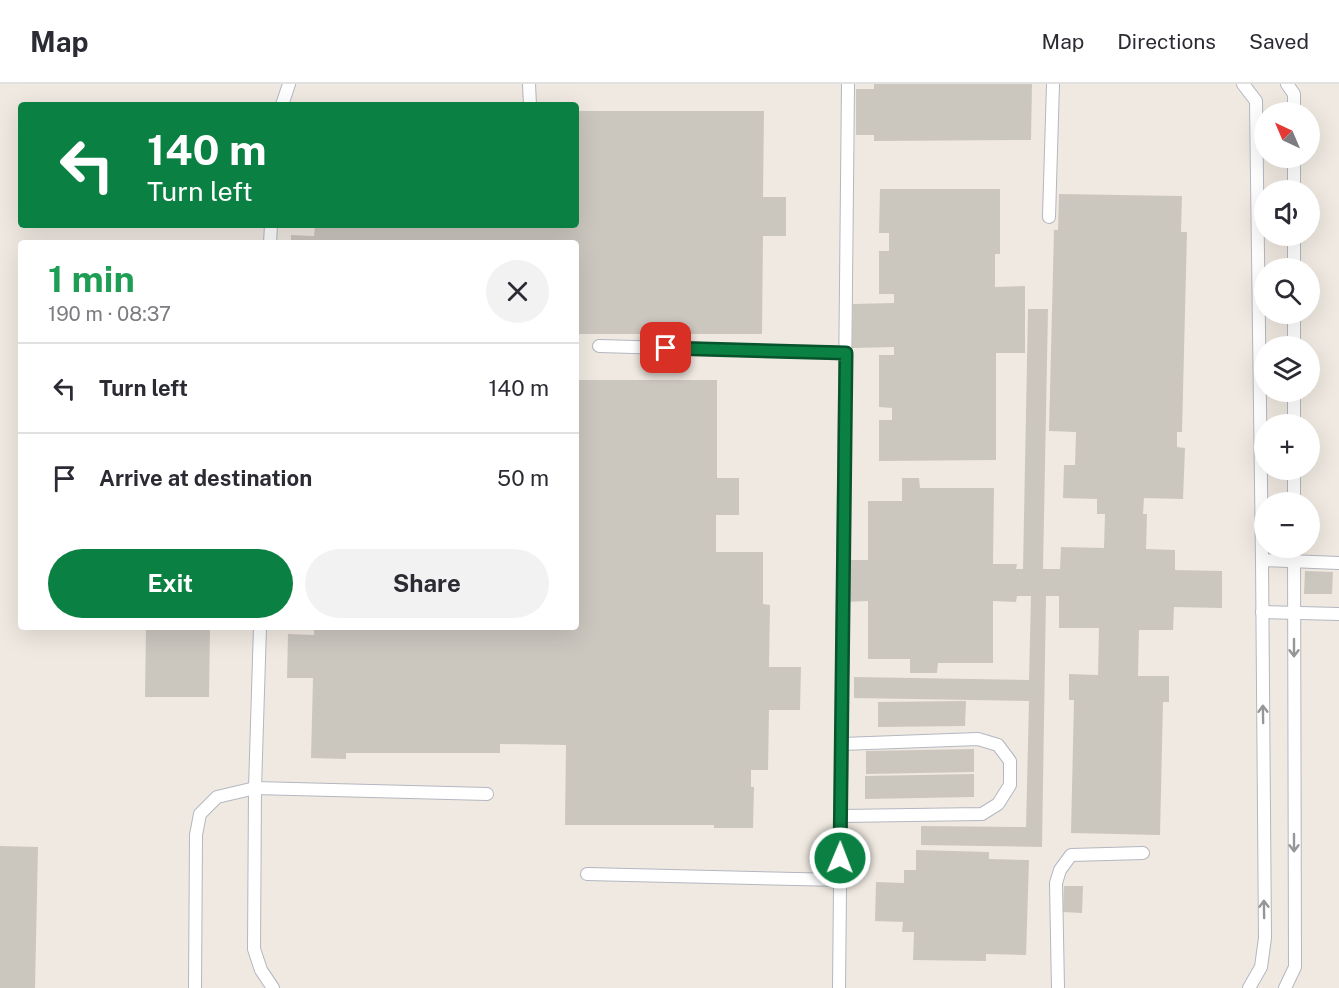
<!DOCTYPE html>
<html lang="en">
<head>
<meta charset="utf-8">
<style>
  :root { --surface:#fff; --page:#f2f2f3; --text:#2b2b33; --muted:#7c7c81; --line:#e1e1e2; --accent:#0b8043 }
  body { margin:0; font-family:"Public Sans",sans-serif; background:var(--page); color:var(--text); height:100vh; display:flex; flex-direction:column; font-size:22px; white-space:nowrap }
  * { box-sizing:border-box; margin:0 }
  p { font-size:20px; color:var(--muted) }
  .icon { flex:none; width:33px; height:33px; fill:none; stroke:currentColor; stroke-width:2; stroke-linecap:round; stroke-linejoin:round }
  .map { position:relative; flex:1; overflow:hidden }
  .side { position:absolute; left:18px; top:156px; width:561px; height:390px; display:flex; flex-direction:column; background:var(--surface); border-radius:6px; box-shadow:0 6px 24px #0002 }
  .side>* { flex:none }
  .top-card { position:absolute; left:18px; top:18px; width:561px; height:126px; border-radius:6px; box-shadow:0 6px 24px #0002; background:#0b8043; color:#fff; overflow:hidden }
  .needle { width:39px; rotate:316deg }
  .fabs { position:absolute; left:1254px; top:18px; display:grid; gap:12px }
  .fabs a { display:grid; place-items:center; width:66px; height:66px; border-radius:50%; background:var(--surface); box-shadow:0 6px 24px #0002; font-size:30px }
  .pin { position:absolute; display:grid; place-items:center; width:51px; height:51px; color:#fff; margin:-26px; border-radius:12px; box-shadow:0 3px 9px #0006 }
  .me { position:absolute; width:66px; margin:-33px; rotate:1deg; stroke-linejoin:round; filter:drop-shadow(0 0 4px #0008) }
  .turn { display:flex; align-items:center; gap:21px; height:126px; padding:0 30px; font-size:27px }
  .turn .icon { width:78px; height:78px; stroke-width:2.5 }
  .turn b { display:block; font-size:42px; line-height:51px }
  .round { display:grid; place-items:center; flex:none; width:63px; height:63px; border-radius:32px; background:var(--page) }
  .head { display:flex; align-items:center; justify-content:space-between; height:102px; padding:0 30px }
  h1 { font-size:36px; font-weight:700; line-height:45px; color:#1e9e55 }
  .button { display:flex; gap:12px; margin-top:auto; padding:12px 30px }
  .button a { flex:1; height:69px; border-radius:36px; background:var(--accent); color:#fff; font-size:24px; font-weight:700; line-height:69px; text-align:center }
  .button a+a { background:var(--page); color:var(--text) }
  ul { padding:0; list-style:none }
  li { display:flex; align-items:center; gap:18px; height:90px; padding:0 30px; border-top:2px solid var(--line) }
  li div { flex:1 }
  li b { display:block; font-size:22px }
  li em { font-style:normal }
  header { display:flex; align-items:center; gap:36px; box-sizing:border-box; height:84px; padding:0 30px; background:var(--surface); border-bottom:2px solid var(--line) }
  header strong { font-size:28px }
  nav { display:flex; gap:33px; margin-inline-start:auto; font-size:21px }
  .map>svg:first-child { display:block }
  .building { fill:#cbc7bf }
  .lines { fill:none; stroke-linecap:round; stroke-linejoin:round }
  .lane-casing { stroke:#b4b7c1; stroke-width:14 }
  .lane { stroke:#fff; stroke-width:12 }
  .oneway { stroke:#969696 }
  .route-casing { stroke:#07532c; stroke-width:15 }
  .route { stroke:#0b8043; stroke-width:10 }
</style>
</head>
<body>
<header>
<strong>Map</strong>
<nav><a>Map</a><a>Directions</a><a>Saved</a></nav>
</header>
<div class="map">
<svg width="1339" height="904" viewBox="0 0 1339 904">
  <rect width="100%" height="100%" fill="#efe9e1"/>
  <!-- building -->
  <g class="building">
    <polygon points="874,0 1032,0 1031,56 874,57 874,51 856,51 856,5 874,5"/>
    <polygon points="576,27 764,27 763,113 786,113 786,152 763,152 762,250 576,250 576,159 291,159 291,151 314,152 315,141 576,141"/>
    <polygon points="880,105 1000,105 1000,170 995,170 995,203 1025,202 1025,269 996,269 996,376 879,377 879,336 892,336 892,324 879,323 879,271 894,271 894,263 852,264 853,220 894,219 894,210 879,210 879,167 889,167 889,149 879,149"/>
    <polygon points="1059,110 1182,112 1181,148 1187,148 1182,348 1177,348 1177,363 1185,364 1183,415 1144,414 1143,430 1147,430 1146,465 1175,466 1175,486 1222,487 1222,524 1174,523 1173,546 1139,546 1138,592 1169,592 1169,618 1163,618 1160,751 1071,749 1074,616 1069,616 1069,590 1098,591 1099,544 1059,544 1059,512 1046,512 1042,763 921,761 921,742 1026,743 1029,617 854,614 854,593 1029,596 1031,512 1017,512 1016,518 993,517 993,579 938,579 937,589 910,589 910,575 868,575 868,517 844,518 844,476 868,476 868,417 902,417 902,394 919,394 920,404 994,404 993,480 1017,480 1016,485 1023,485 1028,225 1048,225 1043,485 1060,485 1061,463 1104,464 1105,430 1097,430 1097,415 1063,414 1064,381 1075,381 1076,348 1049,347 1054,146 1058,146"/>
    <polygon points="576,296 717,296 717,394 739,394 739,431 716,431 716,468 763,468 763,520 770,521 769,583 801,583 800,626 769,626 768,686 751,686 751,703 754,703 753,744 714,744 714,741 565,741 566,661 500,660 500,669 346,669 346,675 311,674 313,594 287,594 288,550 314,551 314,543 576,543"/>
    <polygon points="1305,487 1333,488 1332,510 1304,510"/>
    <polygon points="146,543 210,543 209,613 145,613"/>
    <polygon points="966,617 965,642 878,643 878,618"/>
    <polygon points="974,665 974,688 866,690 866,667"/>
    <polygon points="974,690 974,713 865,715 865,692"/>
    <polygon points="0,762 38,763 35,904 0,904"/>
    <polygon points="916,766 989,768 989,775 1029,776 1026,871 986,870 986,877 913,876 914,848 902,848 903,838 875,837 876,798 904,799 904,786 916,786"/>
    <polygon points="1064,802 1083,802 1082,829 1063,828"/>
  </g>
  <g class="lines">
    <defs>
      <g id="lane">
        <polyline points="529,0 530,21"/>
        <polyline points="1243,0 1256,17 1262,476 1265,854 1261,883 1249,904"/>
        <polyline points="1287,0 1294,10 1294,28"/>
        <polyline points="282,21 289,0"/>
        <polyline points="1294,74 1294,106"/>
        <polyline points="1049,133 1053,0"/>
        <polyline points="1294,152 1294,184"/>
        <polyline points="270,159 271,141"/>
        <polyline points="1294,230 1294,262"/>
        <polyline points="599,262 846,269"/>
        <polyline points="1294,308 1294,340"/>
        <polyline points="1294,386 1294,418"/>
        <polyline points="1262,476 1339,479"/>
        <polyline points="1262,528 1339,530"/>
        <polyline points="260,543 255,704 254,865 261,886 273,904"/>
        <polyline points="841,732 982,730 998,720 1010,701 1010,677 998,661 978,655 842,660"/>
        <polyline points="587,790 840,796"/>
        <polyline points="195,904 196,751 200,730 217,713 255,704 487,710"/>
        <polyline points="839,904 848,0"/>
        <polyline points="1058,904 1056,799 1060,786 1071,771 1143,769"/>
        <polyline points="1285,904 1295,883 1294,464"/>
      </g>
    </defs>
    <!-- lane casing -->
    <use href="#lane" class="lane-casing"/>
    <!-- lane -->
    <use href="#lane" class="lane"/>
  </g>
  <!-- one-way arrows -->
  <defs><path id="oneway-shaft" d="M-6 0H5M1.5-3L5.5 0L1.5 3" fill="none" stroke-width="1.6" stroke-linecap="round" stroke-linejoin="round" transform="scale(1.5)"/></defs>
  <g class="oneway">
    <use href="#oneway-shaft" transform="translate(1294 564) rotate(90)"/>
    <use href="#oneway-shaft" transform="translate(1263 630) rotate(-91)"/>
    <use href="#oneway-shaft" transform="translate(1294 759) rotate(90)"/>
    <use href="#oneway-shaft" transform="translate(1264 825) rotate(-91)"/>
  </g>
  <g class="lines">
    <defs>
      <polyline id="route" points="666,264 846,269 840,774"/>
    </defs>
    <!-- route casing -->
    <use href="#route" class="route-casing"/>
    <!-- route -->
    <use href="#route" class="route"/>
  </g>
</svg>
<div class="fabs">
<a><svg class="needle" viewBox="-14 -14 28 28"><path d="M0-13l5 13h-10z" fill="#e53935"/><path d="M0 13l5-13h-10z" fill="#7c7c81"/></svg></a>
<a><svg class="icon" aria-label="sound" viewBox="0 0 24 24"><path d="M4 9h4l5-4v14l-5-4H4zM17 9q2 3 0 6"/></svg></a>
<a><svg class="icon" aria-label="search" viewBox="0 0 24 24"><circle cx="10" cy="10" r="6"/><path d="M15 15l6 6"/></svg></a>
<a><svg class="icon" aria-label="layers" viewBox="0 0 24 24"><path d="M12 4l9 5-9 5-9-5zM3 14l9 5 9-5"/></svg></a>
<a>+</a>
<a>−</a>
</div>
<div class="pin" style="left:666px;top:264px;background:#d93025"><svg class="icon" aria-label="arrive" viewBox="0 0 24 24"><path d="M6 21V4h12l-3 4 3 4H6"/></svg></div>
<svg class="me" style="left:840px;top:774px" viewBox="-20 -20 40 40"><circle r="17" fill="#0b8043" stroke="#fff" stroke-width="3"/><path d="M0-11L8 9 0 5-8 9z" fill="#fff"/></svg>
<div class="top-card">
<div class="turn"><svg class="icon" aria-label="left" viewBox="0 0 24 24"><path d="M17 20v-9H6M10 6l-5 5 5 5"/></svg><div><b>140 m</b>Turn left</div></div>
</div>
<section class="side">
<div class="head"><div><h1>1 min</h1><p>190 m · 08:37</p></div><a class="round"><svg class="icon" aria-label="close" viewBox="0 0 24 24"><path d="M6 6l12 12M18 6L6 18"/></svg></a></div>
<ul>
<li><svg class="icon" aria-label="left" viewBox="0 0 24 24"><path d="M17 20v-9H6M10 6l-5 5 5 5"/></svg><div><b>Turn left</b></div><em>140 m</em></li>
<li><svg class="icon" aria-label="arrive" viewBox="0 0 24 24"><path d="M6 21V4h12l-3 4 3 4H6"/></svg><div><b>Arrive at destination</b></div><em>50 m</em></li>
</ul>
<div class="button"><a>Exit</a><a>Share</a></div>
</section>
</div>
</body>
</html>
